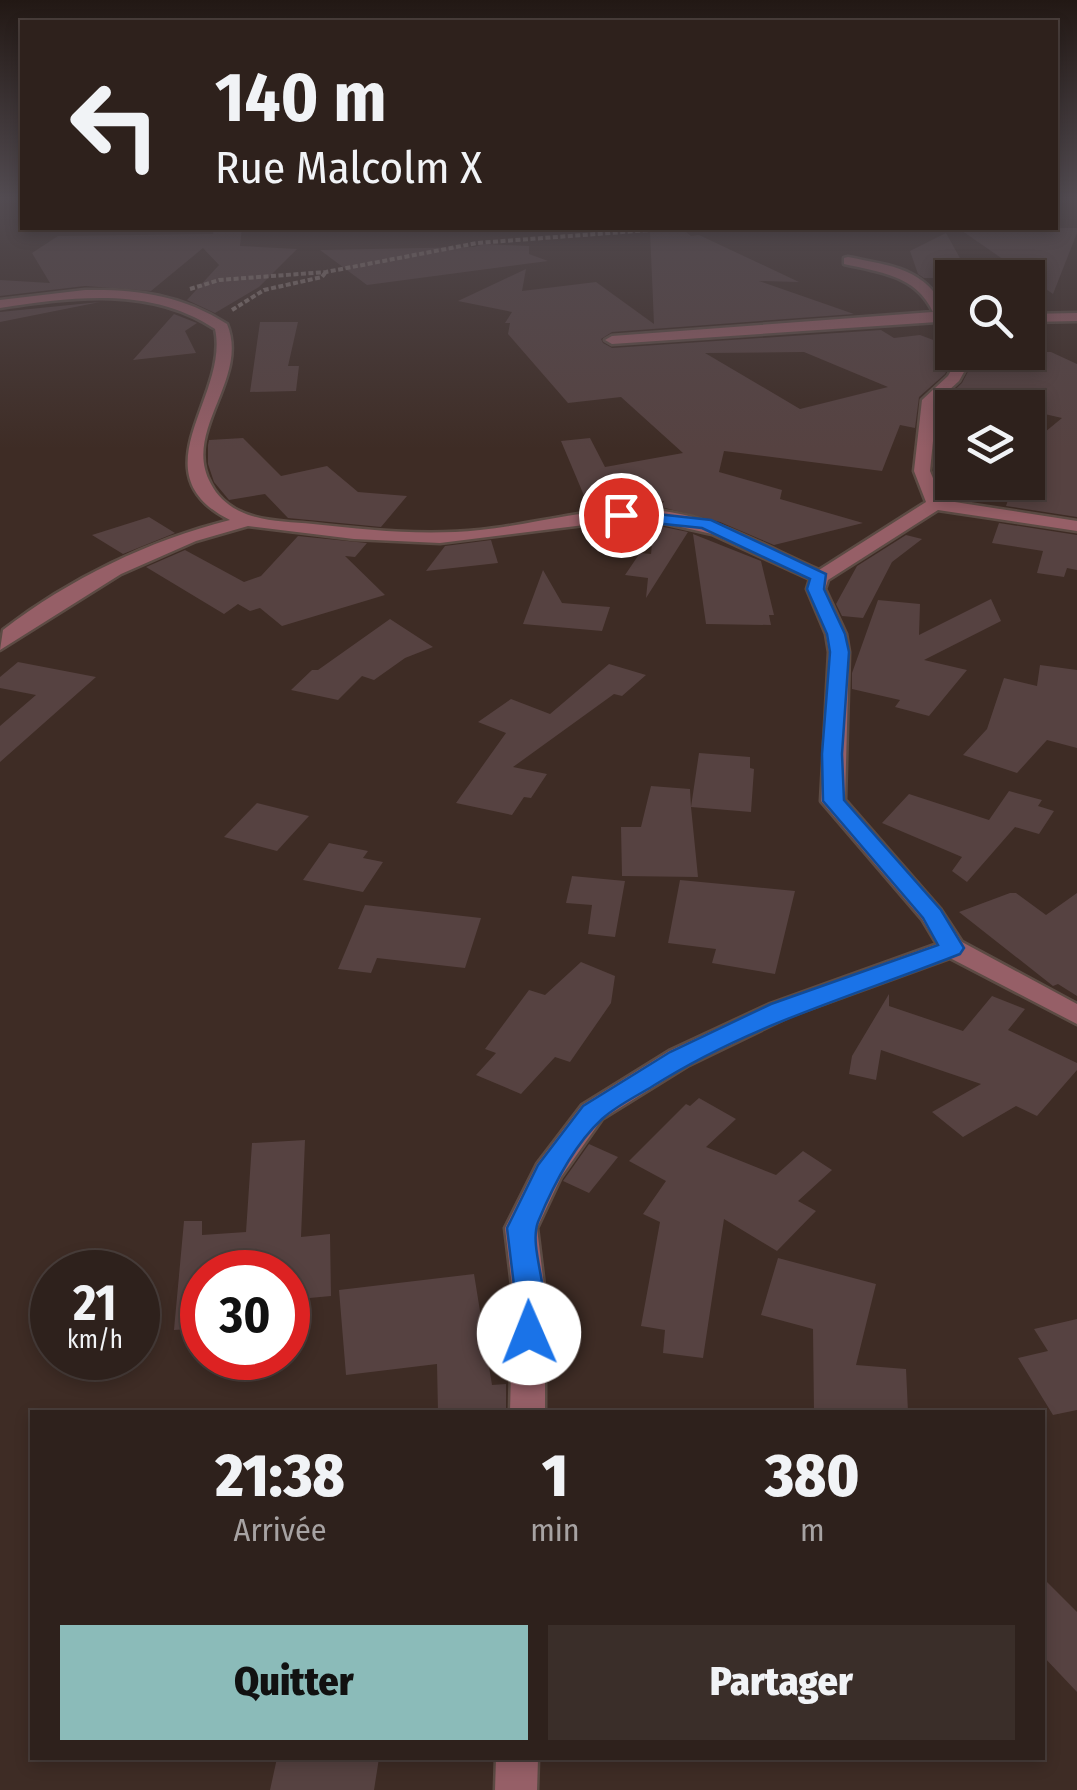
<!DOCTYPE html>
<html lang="fr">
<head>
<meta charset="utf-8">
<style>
  :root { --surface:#2e211c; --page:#3a2e29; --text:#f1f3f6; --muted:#a7a3a3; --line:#493e3b; --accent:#8bbbb9 }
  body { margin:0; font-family:"Fira Sans Condensed",sans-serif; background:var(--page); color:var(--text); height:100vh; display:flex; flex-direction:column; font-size:38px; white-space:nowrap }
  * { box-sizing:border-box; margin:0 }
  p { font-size:32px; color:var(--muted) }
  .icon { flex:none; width:55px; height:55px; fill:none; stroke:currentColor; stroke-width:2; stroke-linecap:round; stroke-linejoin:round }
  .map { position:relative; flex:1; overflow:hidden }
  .drawer { position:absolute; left:30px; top:1410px; width:1015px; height:350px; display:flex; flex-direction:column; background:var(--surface); border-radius:0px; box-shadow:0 5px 15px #0003,0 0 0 2px var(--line) }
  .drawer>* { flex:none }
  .banner { position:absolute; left:20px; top:20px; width:1038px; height:210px; border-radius:0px; box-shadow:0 5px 15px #0003,0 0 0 2px var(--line); background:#2e211c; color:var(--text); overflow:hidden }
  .buttons { position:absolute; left:935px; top:260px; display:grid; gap:20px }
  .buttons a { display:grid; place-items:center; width:110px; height:110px; border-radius:0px; background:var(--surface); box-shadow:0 5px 15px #0003,0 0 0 2px var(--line); font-size:50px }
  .speed { position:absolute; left:30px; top:1250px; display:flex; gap:20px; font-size:50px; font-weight:700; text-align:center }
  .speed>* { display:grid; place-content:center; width:130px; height:130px; border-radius:50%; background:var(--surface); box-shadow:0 5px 15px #0003,0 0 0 2px var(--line); line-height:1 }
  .speed small { font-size:25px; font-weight:400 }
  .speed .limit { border:15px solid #d22; background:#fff; color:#111 }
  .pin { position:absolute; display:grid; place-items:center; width:85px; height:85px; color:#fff; margin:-42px; border:5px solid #fff; border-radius:50%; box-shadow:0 2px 10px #0007 }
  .me { position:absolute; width:110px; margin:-55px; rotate:359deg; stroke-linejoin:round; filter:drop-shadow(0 0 8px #0008) }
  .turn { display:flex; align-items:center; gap:35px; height:210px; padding:0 30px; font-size:45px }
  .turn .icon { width:130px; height:130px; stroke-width:2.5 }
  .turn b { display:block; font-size:70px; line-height:85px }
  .eta { display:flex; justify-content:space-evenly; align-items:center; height:170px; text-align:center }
  .eta b { font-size:60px; font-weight:800; line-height:70px }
  .cta { display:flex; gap:20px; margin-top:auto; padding:20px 30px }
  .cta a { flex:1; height:115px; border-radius:0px; background:var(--accent); color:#111; font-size:40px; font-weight:800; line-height:115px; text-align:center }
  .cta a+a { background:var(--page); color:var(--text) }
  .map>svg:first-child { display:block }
  .building { fill:#564241; fill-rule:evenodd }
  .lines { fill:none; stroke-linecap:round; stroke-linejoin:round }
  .street-casing { stroke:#5c4b44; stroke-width:5 }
  .path { stroke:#8d7e78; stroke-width:4; stroke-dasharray:5 2.5; stroke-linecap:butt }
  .street { fill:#965f67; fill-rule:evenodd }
  .route { fill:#1a73e8; stroke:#114b97; stroke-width:2.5 }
</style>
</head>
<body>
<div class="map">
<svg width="1077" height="1790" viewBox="0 0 1077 1790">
  <rect width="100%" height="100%" fill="#3e2c25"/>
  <!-- building -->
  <g class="building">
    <polygon points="214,228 242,228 240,246 297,249 259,287 215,313 187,300 219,265 203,248 151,291 85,286 0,296 0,280 50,283 32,253 58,236 213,234"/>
    <path d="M681 228 691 236 699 235 799 282 759 281 854 314 612 332 601 339 603 343 612 348 881 330 894 338 920 335 952 347V352H956L945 374 919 397 915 428 900 425 882 471 724 451 719 472 782 490 780 499 863 523 774 545 720 522 661 507 664 501 588 505 561 441 590 438 605 467 683 453 621 397 568 403 508 334 510 323H505L512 312 458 301 526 269 522 291 596 282 654 324 650 231ZM804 352 888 387 800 409 705 353Z"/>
    <polygon points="958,228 1077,228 1077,233 1053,294"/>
    <polygon points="946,233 971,278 924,278 918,274 910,251"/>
    <polygon points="484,244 529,246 529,254 548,261 367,285 320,250 474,247"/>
    <polygon points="100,302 0,322 0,312"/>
    <polygon points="174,314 197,323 185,331 196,353 133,360"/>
    <polygon points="260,322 298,322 288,366 299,366 296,391 250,392"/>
    <polygon points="978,352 1051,352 1077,364 1077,517 1006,506 1014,482 1028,482 1028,446 1062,418 952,393 952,434 938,432 941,403 962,383"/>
    <polygon points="243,438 281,476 327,466 358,492 407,496 381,527 288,518 265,494 229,500 214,482 208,464 208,445 209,440"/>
    <polygon points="149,517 175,533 123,554 92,535"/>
    <polygon points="999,523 1077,535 1077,570 1067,568 1064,577 1037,573 1043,551 992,543"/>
    <polygon points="654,525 688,532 646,598 648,578 625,575 640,553 651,554"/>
    <polygon points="693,534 761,561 774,615 769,615 771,625 706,624"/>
    <polygon points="906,535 922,539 892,562 863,618 842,616 836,604 857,566"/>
    <polygon points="298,536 367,543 355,557 345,556 385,595 282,626 260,608 250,611 238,604 224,614 146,567 185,550 244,582 261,576"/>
    <polygon points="491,540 498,563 426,571 445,546"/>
    <polygon points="543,570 562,603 610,607 602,631 523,624"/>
    <polygon points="991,599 1001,621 924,660 967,670 929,716 895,707 900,700 852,689 852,673 878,600 920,604 919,635"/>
    <polygon points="390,619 433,647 405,658 374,680 362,676 338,700 291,690 312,670 318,670"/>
    <polygon points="18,662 96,677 0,762 0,726 36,695 0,688 0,677"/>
    <polygon points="609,664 646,675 622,696 614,694 513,767 547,774 531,798 524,797 512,815 456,803 506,733 478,722 511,699 550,714"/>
    <polygon points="1040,665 1077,670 1077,748 1047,740 1017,773 963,755 987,729 1004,678 1037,686"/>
    <polygon points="699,753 750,757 750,768 754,769 751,812 691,807 698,877 622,876 621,827 641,827 651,786 690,789 691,807"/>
    <polygon points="1009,791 1042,800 1038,806 1054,811 1039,834 1015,827 967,882 952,871 962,857 882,823 909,794 989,820"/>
    <polygon points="257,803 309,816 277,851 224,837"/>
    <polygon points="329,843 368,851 363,858 383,862 363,892 303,880"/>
    <polygon points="572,876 625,881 615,937 588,934 592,905 566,903"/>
    <polygon points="680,880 795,891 775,974 712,963 716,949 668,943"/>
    <polygon points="1010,893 1016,893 1046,915 1077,893 1077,996 1058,984 1053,986 959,912"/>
    <polygon points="365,905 481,918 465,968 377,958 371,973 338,969"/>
    <polygon points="581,962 615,976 611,1003 570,1062 555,1057 521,1094 476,1075 496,1053 485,1049 529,990 545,995"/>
    <polygon points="889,994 889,1006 963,1031 992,996 1025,1009 1008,1030 1077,1063 1077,1070 1037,1116 1016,1106 963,1137 932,1112 981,1084 881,1050 876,1080 849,1074 852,1056"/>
    <polygon points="699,1098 736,1119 706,1147 776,1175 803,1151 832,1170 798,1201 816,1211 777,1251 724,1219 703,1358 663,1353 665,1330 641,1326 660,1222 643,1214 666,1181 629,1161 686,1104 690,1106"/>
    <polygon points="305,1140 301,1237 330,1234 331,1296 288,1300 288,1272 202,1272 202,1328 174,1330 184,1221 202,1221 202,1235 246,1232 252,1143"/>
    <polygon points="589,1144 618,1157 589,1193 563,1181"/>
    <polygon points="778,1258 876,1284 856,1365 906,1369 908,1412 814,1412 813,1329 761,1315"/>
    <polygon points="474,1274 492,1385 506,1384 506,1412 438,1412 437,1364 346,1375 339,1290"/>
    <polygon points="1077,1319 1077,1410 1053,1415 1018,1358 1048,1351 1034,1329"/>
    <polygon points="1042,1577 1077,1612 1077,1692 1042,1655"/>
    <polygon points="277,1758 379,1758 374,1790 270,1790"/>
  </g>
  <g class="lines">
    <defs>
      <g id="street">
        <path d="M848 257C892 266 926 268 946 312L952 313V321L612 344 605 340 612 336 933 312C916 275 879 272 844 264V258Z"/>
        <path d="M85 290C137 289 182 295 227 324 250 379 181 431 211 484 219 500 235 511 252 516 271 522 293 522 313 524 368 530 424 536 480 530 538 524 596 505 655 510 715 516 764 546 819 570L926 502 914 471 922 400 948 376 961 352H975L959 381 937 401 930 471 942 500 1077 521V531L938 510 828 580 825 589 846 634 849 652 845 800 941 910 962 942 1077 1004V1024L950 958 790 1016 689 1065 602 1119 561 1177 537 1228 545 1294V1412H510L513 1294 505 1228 537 1164 582 1105 669 1051 770 1004 937 944 922 919 821 801 829 652 826 634 807 589 810 579 712 534 650 520 608 522 440 543 354 539 248 526 196 541 121 574 0 650 3 630C69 579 150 540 230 520 136 473 230 396 215 329 150 286 74 297 0 308V300Z"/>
        <polygon points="1077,313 1077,321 1028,322 1028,314"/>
        <polygon points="496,1758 538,1758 537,1790 495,1790"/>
      </g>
    </defs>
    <!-- street casing -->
    <use href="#street" class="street-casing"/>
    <!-- path -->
    <g class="path">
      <polyline points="190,289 219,280 326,272 477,243 676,228"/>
      <polyline points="232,310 264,290 322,277 325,273"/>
    </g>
    <!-- street -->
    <use href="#street" class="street"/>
  </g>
  <!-- sky -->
  <linearGradient id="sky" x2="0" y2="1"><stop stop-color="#221814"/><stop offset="0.44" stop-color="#524b51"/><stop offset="1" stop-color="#524b51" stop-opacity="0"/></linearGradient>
  <rect width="1077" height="449" fill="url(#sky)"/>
  <!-- route -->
  <path class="route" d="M621 510 711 520 826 574 824 589 845 634 849 652 842 754 844 800 941 910 964 948 960 954C854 996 751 1024 653 1086 637 1096 616 1106 602 1119 574 1145 552 1188 538 1222 527 1251 558 1307 540 1342L529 1346 518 1342 513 1333 515 1294 507 1228 538 1165 583 1106 670 1052 771 1004 938 945 923 918 823 801 822 754 830 652 827 634 807 589 810 579 702 528 616 519V512Z"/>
</svg>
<div class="buttons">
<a><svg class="icon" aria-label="search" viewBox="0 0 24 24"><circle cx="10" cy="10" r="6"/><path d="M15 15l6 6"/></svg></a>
<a><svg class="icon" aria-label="layers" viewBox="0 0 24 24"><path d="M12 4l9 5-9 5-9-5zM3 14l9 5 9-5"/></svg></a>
</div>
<div class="speed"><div>21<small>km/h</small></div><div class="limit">30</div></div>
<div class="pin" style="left:621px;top:515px;background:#d93025"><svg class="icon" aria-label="arrive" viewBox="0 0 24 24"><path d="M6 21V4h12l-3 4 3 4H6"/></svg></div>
<svg class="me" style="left:529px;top:1333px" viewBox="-20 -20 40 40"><circle r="19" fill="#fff"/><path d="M0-13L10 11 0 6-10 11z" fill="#1a73e8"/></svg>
<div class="banner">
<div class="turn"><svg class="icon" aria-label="left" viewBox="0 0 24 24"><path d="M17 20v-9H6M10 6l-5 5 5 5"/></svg><div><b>140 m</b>Rue Malcolm X</div></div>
</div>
<section class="drawer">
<div class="eta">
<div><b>21:38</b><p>Arrivée</p></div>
<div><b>1</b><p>min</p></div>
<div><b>380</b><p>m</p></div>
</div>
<div class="cta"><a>Quitter</a><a>Partager</a></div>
</section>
</div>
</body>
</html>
